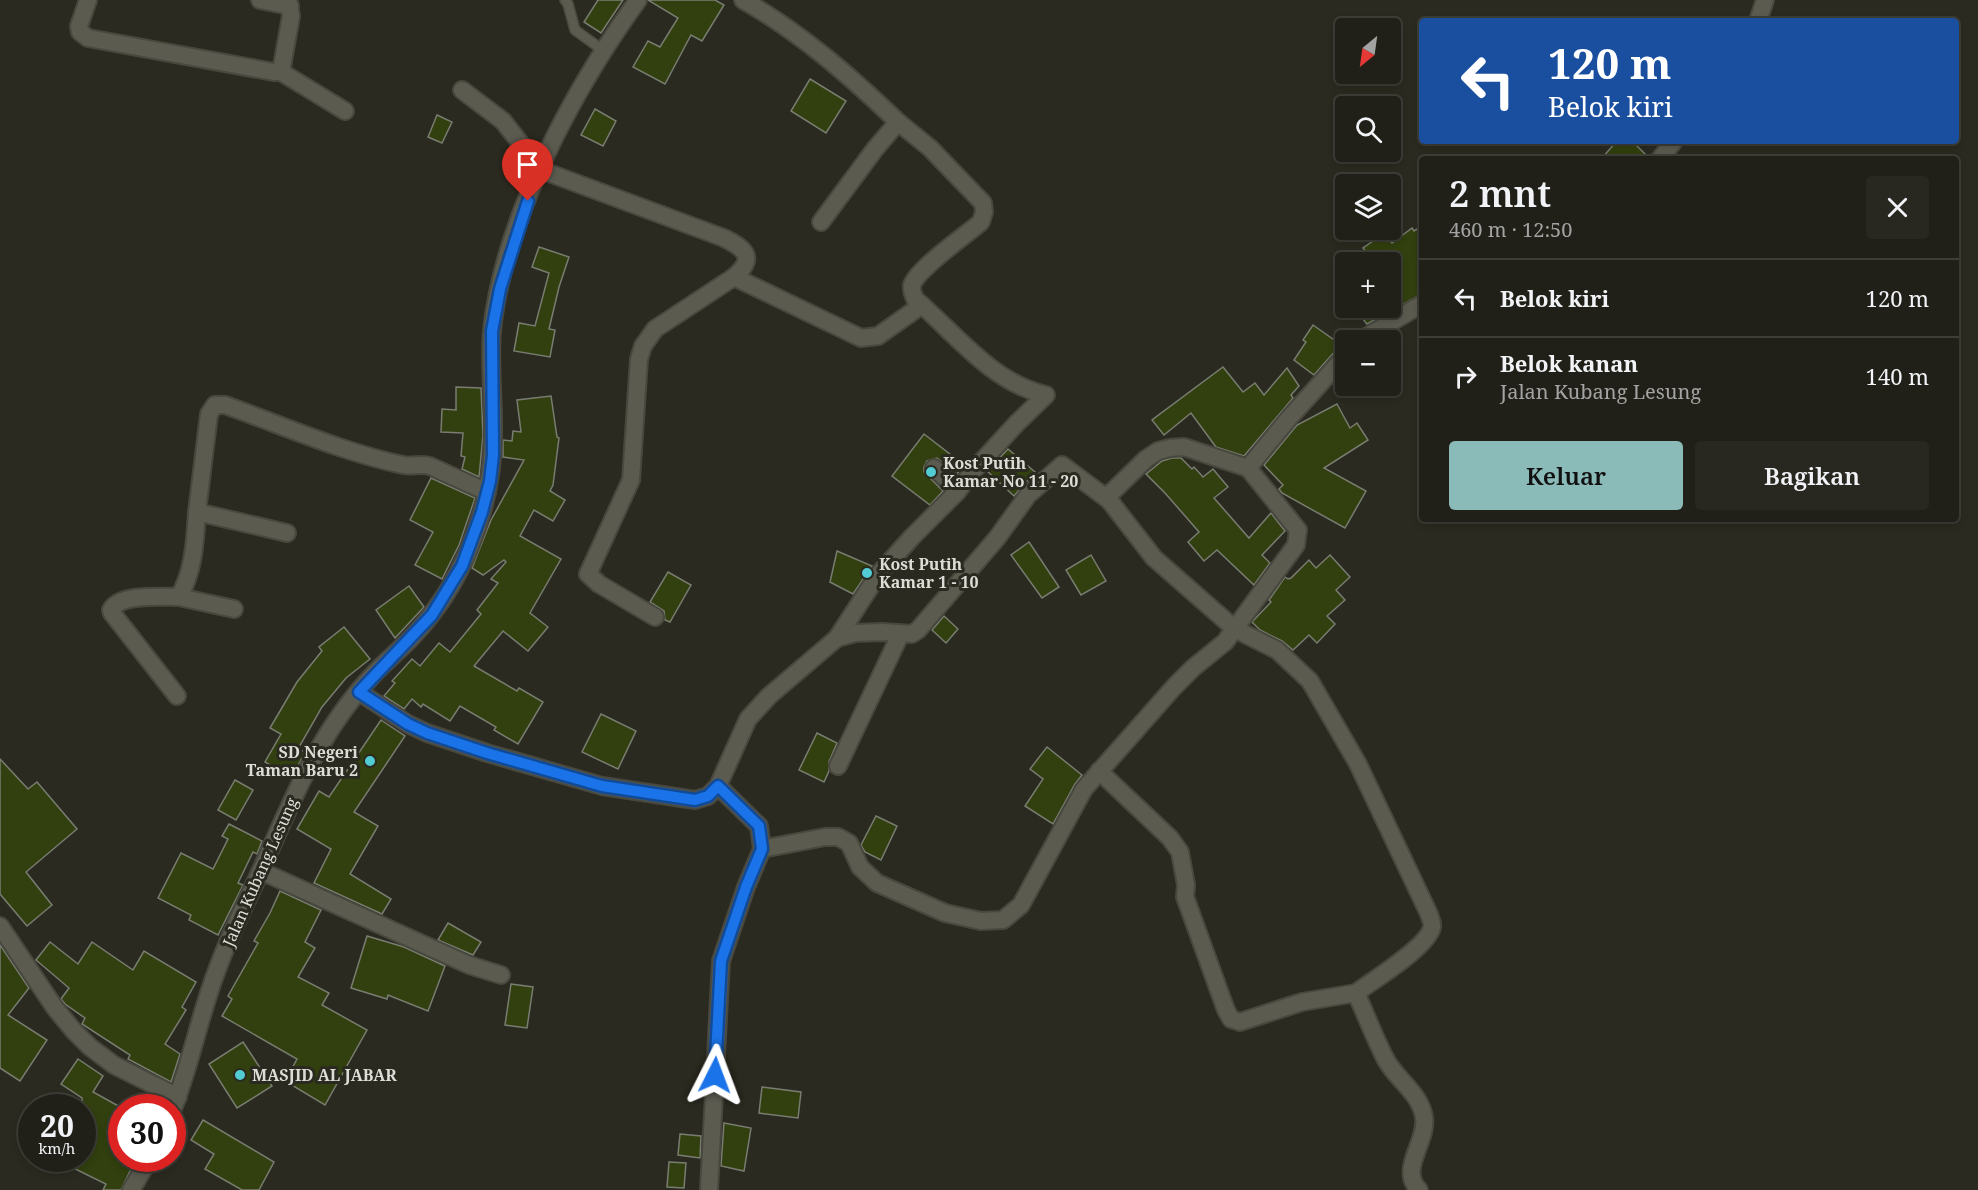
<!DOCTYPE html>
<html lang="id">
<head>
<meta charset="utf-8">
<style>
  :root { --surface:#202018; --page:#282821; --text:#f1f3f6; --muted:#a2a3a2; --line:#3d3e37; --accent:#8bbbb9 }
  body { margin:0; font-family:"Noto Serif",serif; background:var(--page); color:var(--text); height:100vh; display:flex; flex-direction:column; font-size:22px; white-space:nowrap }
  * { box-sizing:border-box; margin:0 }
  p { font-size:20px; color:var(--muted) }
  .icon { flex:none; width:33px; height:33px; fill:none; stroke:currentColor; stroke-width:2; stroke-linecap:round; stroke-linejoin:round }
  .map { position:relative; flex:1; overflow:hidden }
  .details { position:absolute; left:1419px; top:156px; width:540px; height:366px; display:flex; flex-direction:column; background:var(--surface); border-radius:6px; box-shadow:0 3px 9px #0003,0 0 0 2px var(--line) }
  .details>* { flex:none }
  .hud { position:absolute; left:1419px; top:18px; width:540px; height:126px; border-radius:6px; box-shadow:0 3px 9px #0003,0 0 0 2px var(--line); background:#1a4fa0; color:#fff; overflow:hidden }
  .needle { width:39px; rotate:209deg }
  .buttons { position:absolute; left:1335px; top:18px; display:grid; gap:12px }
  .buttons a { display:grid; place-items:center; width:66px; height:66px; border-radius:6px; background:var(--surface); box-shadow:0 3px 9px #0003,0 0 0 2px var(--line); font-size:30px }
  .speed { position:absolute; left:18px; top:1094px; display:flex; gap:12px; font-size:30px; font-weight:700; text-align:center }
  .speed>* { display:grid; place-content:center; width:78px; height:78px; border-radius:50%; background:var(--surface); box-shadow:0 3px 9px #0003,0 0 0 2px var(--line); line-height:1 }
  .speed small { font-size:15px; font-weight:400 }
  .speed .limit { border:9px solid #d22; background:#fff; color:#111 }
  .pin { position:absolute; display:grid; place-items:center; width:51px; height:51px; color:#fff; margin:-62px -26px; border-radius:50% 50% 50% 0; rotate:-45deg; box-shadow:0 0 6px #0007 }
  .pin .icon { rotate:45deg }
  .me { position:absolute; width:66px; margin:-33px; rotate:3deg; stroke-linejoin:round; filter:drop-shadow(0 0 4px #0008) }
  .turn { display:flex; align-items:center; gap:21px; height:126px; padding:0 30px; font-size:27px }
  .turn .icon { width:78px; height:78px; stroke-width:2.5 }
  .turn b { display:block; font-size:42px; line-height:51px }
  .round { display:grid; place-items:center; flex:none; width:63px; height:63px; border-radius:6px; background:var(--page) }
  .overview { display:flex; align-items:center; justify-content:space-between; height:102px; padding:0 30px }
  h1 { font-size:36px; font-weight:600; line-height:45px }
  .button { display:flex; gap:12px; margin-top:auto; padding:12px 30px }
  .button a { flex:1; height:69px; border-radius:6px; background:var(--accent); color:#111; font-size:24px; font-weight:600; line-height:69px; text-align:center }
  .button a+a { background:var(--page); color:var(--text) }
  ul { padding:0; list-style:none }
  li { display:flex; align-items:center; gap:18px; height:78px; padding:0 30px; border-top:2px solid var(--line) }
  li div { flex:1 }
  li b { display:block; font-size:22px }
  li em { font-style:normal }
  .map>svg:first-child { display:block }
  .building { fill:#31400e; stroke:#787c71; stroke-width:1.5 }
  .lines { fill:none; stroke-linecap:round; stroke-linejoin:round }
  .service-casing { stroke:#48483f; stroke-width:12 }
  .minor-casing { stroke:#48483f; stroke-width:20 }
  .tertiary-casing { stroke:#48483f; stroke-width:20 }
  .service { stroke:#5b5b50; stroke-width:9 }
  .minor { stroke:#5b5b50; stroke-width:16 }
  .tertiary { stroke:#5b5b50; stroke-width:16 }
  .route-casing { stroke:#114b97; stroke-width:15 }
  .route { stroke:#1a73e8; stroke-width:10 }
  .poi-dot { fill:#51ccd3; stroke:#2b2a20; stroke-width:2 }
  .labels { text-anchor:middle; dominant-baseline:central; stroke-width:6; stroke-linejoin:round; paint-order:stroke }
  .poi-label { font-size:16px; font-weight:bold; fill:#ddddd7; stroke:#2b2a20; text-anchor:start }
  .street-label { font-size:16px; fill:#ddddd7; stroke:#2b2a20 }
</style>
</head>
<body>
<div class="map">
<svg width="1978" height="1190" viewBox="0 0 1978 1190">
  <rect width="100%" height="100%" fill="#2b2a20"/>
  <!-- building -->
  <g class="building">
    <polygon points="598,0 623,0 601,33 584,22"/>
    <polygon points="648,0 715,0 724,5 702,41 691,35 665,84 633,67 648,41 660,47 678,18"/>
    <polygon points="810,79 846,101 826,133 791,111"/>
    <polygon points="595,109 616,121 603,146 581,135"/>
    <polygon points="437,115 452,122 442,143 428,137"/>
    <polygon points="1617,141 1632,141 1650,159 1601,159"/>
    <polygon points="1422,226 1422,294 1367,324 1354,308 1390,308 1390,262 1374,262 1363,248 1385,233 1392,243 1412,228 1414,231"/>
    <polygon points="539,247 569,257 559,287 549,329 555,330 550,357 514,351 519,323 535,326 549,273 532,267"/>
    <polygon points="1313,325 1337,342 1334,347 1337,349 1314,375 1294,360 1306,342 1303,340"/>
    <polygon points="1223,367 1243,392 1255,383 1264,395 1287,368 1299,386 1291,395 1293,398 1244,456 1216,447 1191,413 1164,435 1152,420"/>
    <polygon points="456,387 481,388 483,435 479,477 462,469 465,457 461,456 463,433 441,432 442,409 456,410"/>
    <polygon points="551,396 557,437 559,438 553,485 550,491 565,500 553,521 534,510 520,536 561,559 530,613 548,627 528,651 503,631 474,666 517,691 519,688 543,702 518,744 494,730 496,727 460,706 450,721 423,704 421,707 412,699 404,709 384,696 395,683 392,681 412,659 420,666 439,643 450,652 481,614 477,610 498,583 491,579 506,562 504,560 483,575 472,568 491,520 524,460 503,457 503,440 512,441 513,431 521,432 517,400"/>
    <polygon points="1337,404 1350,428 1357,423 1368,440 1324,468 1366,491 1345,528 1282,493 1279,489 1283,485 1264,465 1297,425"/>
    <polygon points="924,434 964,465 957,474 937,458 927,461 924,467 924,472 943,491 930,505 892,476"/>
    <polygon points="1008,449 1035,472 1014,496 987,471"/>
    <polygon points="1172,458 1181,458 1192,469 1194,467 1203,477 1213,469 1228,487 1214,498 1249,538 1271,513 1285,531 1262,555 1270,563 1254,585 1217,550 1204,561 1188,542 1199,532 1165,493 1146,474 1162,461"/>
    <polygon points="431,478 475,498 459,545 442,579 415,565 433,532 410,520"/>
    <polygon points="1029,542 1059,587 1042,598 1011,555"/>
    <polygon points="837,551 872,566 853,594 830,582"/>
    <polygon points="1091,555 1106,581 1081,595 1066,570"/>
    <polygon points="1330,555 1350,577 1336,590 1345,600 1327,616 1335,624 1317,643 1309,635 1293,650 1282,641 1260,630 1252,622 1271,602 1269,600 1285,577 1288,579 1291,578 1309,560 1316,568"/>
    <polygon points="668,572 691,585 670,622 665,620 664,611 650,602"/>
    <polygon points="409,586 424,607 395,638 376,610"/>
    <polygon points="944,616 958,629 946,643 932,630"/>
    <polygon points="344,627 370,659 346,678 322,707 298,749 305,752 292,777 265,762 281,734 270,728 297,682 322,651 319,647"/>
    <polygon points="601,714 636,731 618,769 582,752"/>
    <polygon points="381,720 405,736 354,812 378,826 350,874 391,899 382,914 314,883 331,849 297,829 319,791 329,797"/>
    <polygon points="817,733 837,743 829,762 829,771 824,782 799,770"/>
    <polygon points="1047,747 1082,775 1075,784 1053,824 1025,806 1043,779 1030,769"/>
    <polygon points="0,759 28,789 37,782 77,829 26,872 52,905 27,926 0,894"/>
    <polygon points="235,780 253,790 236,820 218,810"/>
    <polygon points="876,816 897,826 881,860 865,852 861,845"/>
    <polygon points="229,824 262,841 257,854 253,852 238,883 243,885 218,935 189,920 191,915 158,898 181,853 213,869 228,839 222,836"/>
    <polygon points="280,891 321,910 305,942 315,948 298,977 329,993 322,1005 367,1030 325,1105 285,1081 297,1059 222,1016 232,999 228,996 258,943 254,941 270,913"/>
    <polygon points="448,923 481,942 473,955 438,940"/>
    <polygon points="367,936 404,947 445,966 428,1011 388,995 387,999 351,988"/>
    <polygon points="50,942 78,964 92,942 133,970 144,951 196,982 182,1007 186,1010 165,1044 180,1054 171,1082 128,1059 130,1055 82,1024 85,1018 65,1004 61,999 69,988 36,960"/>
    <polygon points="0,945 29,988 8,1015 47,1040 20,1081 0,1068"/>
    <polygon points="511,984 533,987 527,1028 505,1025"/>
    <polygon points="243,1042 272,1086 237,1108 209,1064"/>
    <polygon points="78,1059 103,1076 93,1092 122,1108 122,1164 131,1169 121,1190 103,1190 106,1184 53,1158 82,1158 82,1098 61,1084"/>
    <polygon points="762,1087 801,1092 798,1118 759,1113"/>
    <polygon points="203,1120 274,1162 259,1190 242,1190 205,1169 214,1154 191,1140"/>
    <polygon points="724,1123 751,1128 744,1171 721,1166"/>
    <polygon points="680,1134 701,1136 700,1158 678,1155"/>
    <polygon points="669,1162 686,1163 684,1188 667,1187"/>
  </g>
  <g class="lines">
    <defs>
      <polyline id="service" points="565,0 568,4 575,30 604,51"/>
      <g id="minor">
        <polyline points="88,0 79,26 80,32 88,38 274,72 281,72 291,16 288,0"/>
        <polyline points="260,0 290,6"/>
        <path d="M743 0C801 33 850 76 898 122L875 149 821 222"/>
        <polyline points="1758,21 1765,0"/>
        <polyline points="281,72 345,111"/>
        <path d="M462 90 503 121 541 170 724 238C746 249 756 258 734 277L655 329 643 346 639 359 631 480 588 574 599 584 655 617"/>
        <polyline points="1660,159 1674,141"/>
        <polyline points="734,277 861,338 878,336 922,305"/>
        <polyline points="1361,340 1422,304"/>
        <polyline points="934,468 950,482 957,492"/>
        <path d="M1109 500 1154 558 1235 629 1277 650 1310 681 1358 764 1429 914C1430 918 1433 923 1432 927 1428 947 1373 980 1356 993 1366 1015 1375 1039 1386 1060 1397 1080 1420 1093 1424 1117 1428 1142 1398 1169 1419 1190"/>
        <path d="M287 533 197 512 209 414 215 405H225C284 426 342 452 403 465 412 467 421 463 430 466L487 492"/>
        <polyline points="179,597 234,609"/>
        <path d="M837 638 878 575 912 537 957 492 973 471 1017 423 1046 395C992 383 955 333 915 299 913 294 911 291 912 285 918 268 966 235 981 222L984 212 983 203 930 148 898 122"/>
        <polyline points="359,692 408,724 427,733 487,753 602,786 695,800 708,796 718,786 748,719 769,696 837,638 855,633 882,632 912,634 918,630 997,538 1028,495 1062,465 1109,500 1111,493 1146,459 1158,451 1170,448 1184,447 1248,468"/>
        <path d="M177 696 112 613 111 610C120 593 162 597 179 597 194 570 195 542 197 512"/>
        <polyline points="838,766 900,635"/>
        <polyline points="1099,771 1170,838 1180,852 1186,885 1185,897 1226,1010 1231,1019 1240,1022 1302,1002 1356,993"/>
        <polyline points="762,849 825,837 838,837 849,843 860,867 877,883 945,913 981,921 1003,920 1021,905 1084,789 1174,687 1193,668 1225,642 1296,545 1298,530 1248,468 1290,417 1346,355"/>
        <polyline points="261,871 469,965 501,975"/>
        <polyline points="0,926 55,1008 73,1030 90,1047 114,1065 178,1097"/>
        <polyline points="709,1190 721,961 746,887 762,849 759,826 718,786"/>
      </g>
      <g id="tertiary">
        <path d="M172 1111C188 1072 196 1032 209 993 223 949 243 909 262 868 280 828 296 788 318 750 333 724 351 698 372 676 385 662 400 650 412 637 436 612 456 581 469 549 484 513 493 475 493 435 494 400 489 365 492 330 504 218 573 90 638 0"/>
        <polyline points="131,1190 150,1158"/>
      </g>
    </defs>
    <!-- service casing -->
    <use href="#service" class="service-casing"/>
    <!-- minor casing -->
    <use href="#minor" class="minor-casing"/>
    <!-- tertiary casing -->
    <use href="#tertiary" class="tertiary-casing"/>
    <!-- service -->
    <use href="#service" class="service"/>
    <!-- minor -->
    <use href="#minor" class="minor"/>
    <!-- tertiary -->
    <use href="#tertiary" class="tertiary"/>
  </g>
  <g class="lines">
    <defs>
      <polyline id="route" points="528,201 500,289 492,331 493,455 490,481 482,512 462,566 432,615 359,692 408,724 427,733 487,753 602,786 695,800 708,796 718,786 759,826 762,849 746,887 721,961 715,1075"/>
    </defs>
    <!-- route casing -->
    <use href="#route" class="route-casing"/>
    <!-- route -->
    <use href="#route" class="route"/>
  </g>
  <!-- markers -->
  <g class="poi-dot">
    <circle cx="931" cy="472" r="6"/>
    <circle cx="867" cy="573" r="6"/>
    <circle cx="370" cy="761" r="6"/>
    <circle cx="240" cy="1075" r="6"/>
  </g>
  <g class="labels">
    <!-- poi labels -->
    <g class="poi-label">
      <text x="943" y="463">Kost Putih<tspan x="943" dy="18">Kamar No 11 - 20</tspan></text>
      <text x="879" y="564">Kost Putih<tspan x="879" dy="18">Kamar 1 - 10</tspan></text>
      <text x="358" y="752" text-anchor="end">SD Negeri<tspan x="358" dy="18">Taman Baru 2</tspan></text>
      <text x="252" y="1075">MASJID AL JABAR</text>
    </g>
    <!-- street labels -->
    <g class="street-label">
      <text transform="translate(260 872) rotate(-66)">Jalan Kubang Lesung</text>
    </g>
  </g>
</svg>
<div class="buttons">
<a><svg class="needle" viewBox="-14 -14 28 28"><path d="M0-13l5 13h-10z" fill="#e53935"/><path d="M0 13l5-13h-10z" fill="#a2a3a2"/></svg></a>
<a><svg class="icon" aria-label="search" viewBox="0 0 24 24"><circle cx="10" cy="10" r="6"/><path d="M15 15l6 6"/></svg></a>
<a><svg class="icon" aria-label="layers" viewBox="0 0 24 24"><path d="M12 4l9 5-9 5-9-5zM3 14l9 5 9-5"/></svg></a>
<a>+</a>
<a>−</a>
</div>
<div class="speed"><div>20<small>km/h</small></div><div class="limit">30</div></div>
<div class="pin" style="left:528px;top:201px;background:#d93025"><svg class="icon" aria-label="arrive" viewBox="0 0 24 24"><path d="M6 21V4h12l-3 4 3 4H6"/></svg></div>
<svg class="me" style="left:715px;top:1075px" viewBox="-20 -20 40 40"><path d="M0-17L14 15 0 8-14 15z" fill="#1a73e8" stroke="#fff" stroke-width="4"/></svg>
<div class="hud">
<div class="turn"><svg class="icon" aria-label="left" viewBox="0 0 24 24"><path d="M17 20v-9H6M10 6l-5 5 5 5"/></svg><div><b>120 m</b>Belok kiri</div></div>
</div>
<section class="details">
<div class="overview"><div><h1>2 mnt</h1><p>460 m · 12:50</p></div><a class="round"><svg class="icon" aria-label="close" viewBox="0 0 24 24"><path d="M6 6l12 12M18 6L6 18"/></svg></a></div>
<ul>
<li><svg class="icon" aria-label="left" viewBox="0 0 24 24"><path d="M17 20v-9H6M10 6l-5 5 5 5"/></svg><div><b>Belok kiri</b></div><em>120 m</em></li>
<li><svg class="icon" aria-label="right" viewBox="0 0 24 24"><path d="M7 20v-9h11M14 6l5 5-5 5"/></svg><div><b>Belok kanan</b><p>Jalan Kubang Lesung</p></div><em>140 m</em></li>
</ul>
<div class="button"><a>Keluar</a><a>Bagikan</a></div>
</section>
</div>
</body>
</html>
